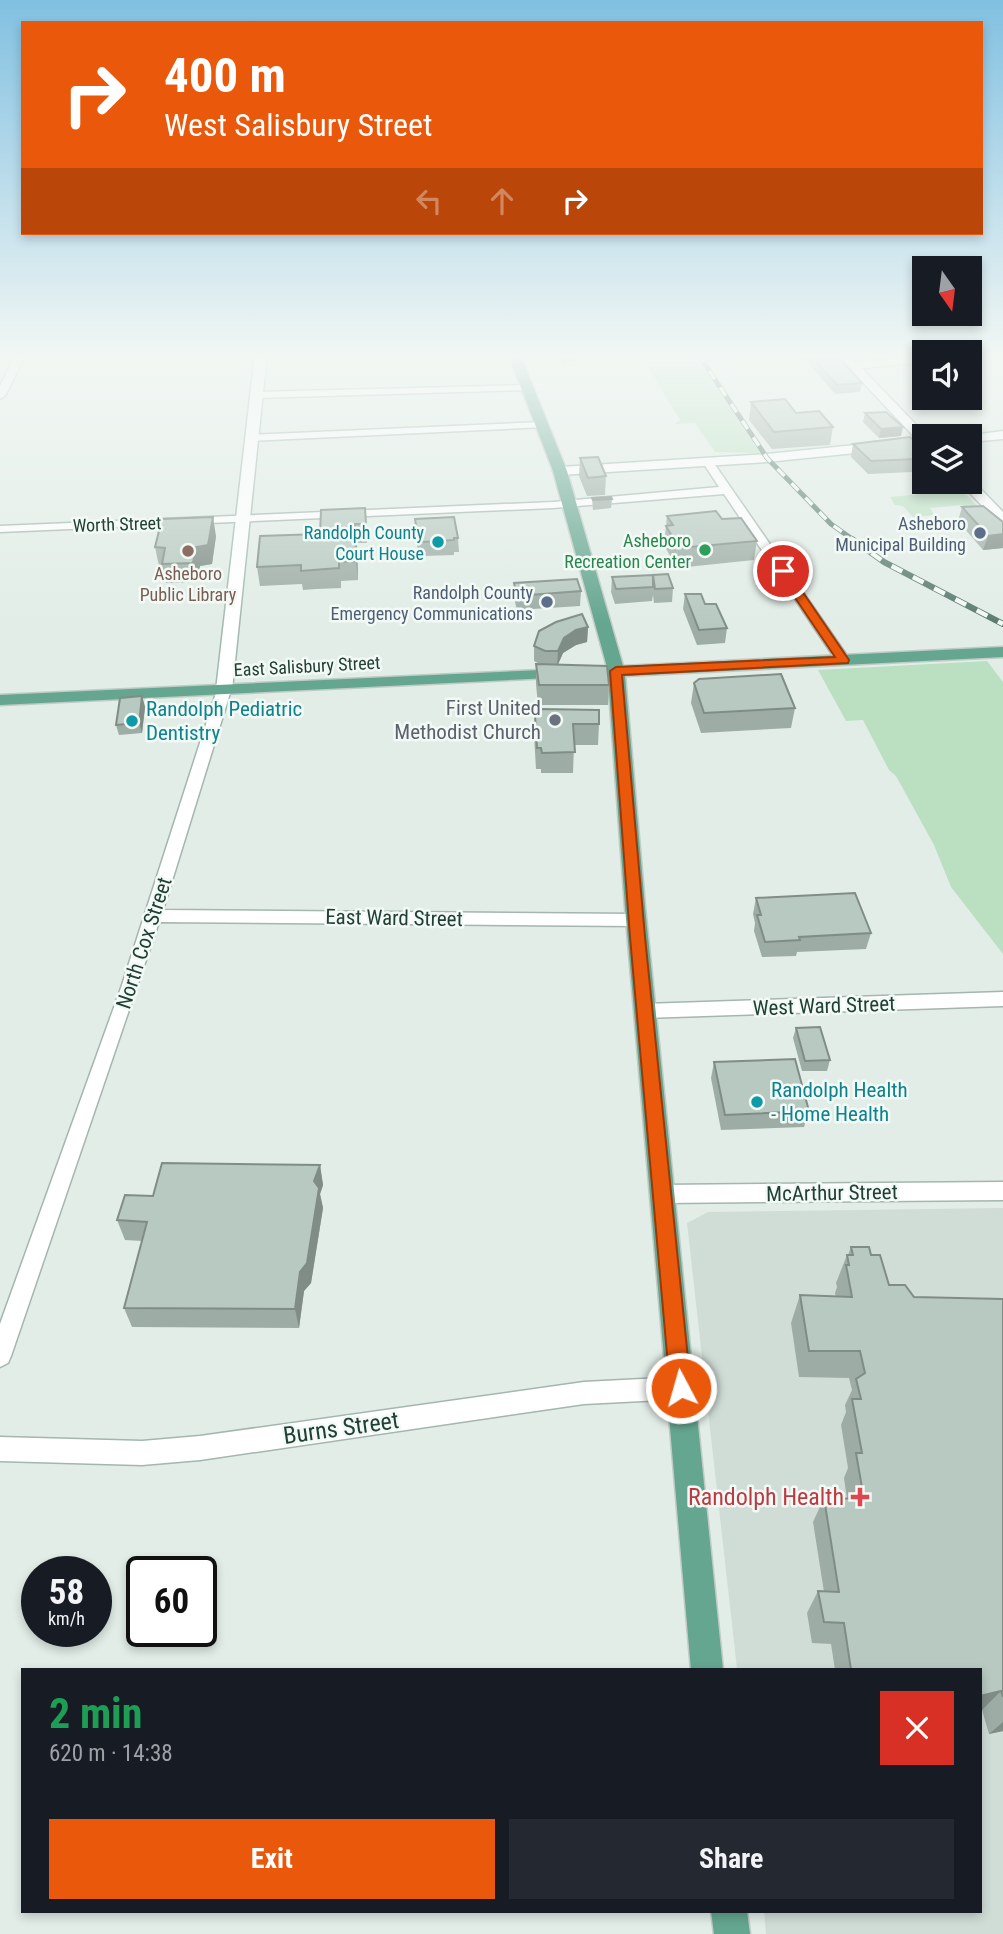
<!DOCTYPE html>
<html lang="en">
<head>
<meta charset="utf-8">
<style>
  :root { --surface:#171b24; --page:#242831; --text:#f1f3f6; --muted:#9ea1a6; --accent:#ea580c }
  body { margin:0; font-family:"Roboto Condensed",sans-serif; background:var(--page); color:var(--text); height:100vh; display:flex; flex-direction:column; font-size:26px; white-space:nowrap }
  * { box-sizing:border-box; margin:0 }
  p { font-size:23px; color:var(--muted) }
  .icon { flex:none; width:38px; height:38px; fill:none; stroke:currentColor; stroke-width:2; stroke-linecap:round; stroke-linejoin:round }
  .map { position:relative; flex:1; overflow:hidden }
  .drawer { position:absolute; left:21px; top:1668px; width:961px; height:245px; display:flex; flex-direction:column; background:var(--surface); border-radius:0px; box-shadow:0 4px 10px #0003 }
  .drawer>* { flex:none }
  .banner { position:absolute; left:21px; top:21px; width:962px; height:214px; border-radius:0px; box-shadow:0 4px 10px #0003; background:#ea580c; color:#fff; overflow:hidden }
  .needle { width:46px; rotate:166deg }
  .tools { position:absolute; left:912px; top:256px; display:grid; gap:14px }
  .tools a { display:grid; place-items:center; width:70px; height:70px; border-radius:0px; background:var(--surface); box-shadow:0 4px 10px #0003; font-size:35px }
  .speed { position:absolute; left:21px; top:1556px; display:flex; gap:14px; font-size:35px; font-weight:700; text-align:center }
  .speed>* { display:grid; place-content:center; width:91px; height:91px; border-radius:50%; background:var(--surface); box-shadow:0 4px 10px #0003; line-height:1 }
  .speed small { font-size:18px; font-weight:400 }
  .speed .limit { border:4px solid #111; border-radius:10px; background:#fff; color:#111 }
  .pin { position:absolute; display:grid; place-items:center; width:60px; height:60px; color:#fff; margin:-30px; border:4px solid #fff; border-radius:50%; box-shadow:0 2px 7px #0007 }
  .me { position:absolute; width:77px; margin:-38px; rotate:354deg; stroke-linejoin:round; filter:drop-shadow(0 0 5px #0008) }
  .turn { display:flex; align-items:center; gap:24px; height:147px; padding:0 28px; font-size:32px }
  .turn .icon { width:91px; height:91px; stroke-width:2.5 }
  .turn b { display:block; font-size:49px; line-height:60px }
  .lanes { display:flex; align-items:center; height:66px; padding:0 28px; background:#0003; justify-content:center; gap:35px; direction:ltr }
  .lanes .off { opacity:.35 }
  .round { display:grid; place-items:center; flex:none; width:74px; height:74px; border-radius:0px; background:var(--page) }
  .overview { display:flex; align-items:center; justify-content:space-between; height:119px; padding:0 28px }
  h1 { font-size:42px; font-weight:700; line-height:52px; color:#1e9e55 }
  .button { display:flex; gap:14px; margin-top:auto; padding:14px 28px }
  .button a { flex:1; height:80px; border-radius:0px; background:var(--accent); color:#fff; font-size:28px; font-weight:700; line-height:80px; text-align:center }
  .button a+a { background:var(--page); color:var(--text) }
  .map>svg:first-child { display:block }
  .built { fill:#d0ddd6 }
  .green { fill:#bae0c1 }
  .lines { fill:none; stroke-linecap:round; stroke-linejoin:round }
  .minor-casing { stroke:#a4b6ae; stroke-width:3 }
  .tertiary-casing { stroke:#a4b6ae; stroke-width:3 }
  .secondary-casing { stroke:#a0baaf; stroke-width:3 }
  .primary-casing { stroke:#c1cac6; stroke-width:3 }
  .minor { fill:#fff; fill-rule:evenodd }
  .tertiary { fill:#fff; fill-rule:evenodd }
  .secondary { fill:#fff; fill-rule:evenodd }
  .primary { fill:#64a68f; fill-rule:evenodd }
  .rail-far1-casing { stroke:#5b7c70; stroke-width:5 }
  .rail-casing { stroke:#5b7c70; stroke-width:6 }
  .rail-far1 { stroke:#f3faf6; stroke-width:3.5; stroke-dasharray:10; stroke-linecap:butt }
  .rail { stroke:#f3faf6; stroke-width:4.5; stroke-dasharray:12; stroke-linecap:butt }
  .wall { fill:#9dada5 }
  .shaded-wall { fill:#808d86 }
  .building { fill:#b7c9c0; stroke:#808d86; stroke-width:2 }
  .route { fill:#ea580c; stroke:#983908; stroke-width:2 }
  .service-dot { fill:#5c6f8a; stroke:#f3faf6; stroke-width:2.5 }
  .culture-dot { fill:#0f9aa8; stroke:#f3faf6; stroke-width:2.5 }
  .leisure-dot { fill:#2e9e5b; stroke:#f3faf6; stroke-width:2.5 }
  .education-dot { fill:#8d6e63; stroke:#f3faf6; stroke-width:2.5 }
  .worship-dot { fill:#6b7280; stroke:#f3faf6; stroke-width:2.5 }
  .health-dot { fill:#e0444e; stroke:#f3faf6; stroke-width:2.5 }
  .labels { text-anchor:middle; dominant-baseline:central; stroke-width:5; stroke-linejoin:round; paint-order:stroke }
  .far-service-label { font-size:18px; fill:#4e5e75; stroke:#f3faf6; text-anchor:end }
  .far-street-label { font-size:18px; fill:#214035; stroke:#f3faf6 }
  .far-culture-label { font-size:18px; fill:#0d838f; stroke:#f3faf6; text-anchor:end }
  .far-leisure-label { font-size:18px; fill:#27864d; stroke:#f3faf6; text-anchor:end }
  .far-education-label { font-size:18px; fill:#785e54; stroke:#f3faf6 }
  .worship-label { font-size:21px; fill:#5b616d; stroke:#f3faf6; text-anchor:end }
  .culture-label { font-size:21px; fill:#0d838f; stroke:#f3faf6; text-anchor:start }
  .street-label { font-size:21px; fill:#214035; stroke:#f3faf6 }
  .near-street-label { font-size:24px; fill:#214035; stroke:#f3faf6 }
  .near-health-label { font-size:24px; fill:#be3a42; stroke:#f3faf6; text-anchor:end }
</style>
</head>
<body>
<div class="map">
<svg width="1003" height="1934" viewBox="0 0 1003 1934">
  <rect width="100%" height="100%" fill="#e2ede7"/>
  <!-- built -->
  <polygon class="built" points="1003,1208 1003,1934 766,1934 764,1911 980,1911 980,1670 737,1669 687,1223 708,1212"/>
  <!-- green -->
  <g class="green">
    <polygon points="640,354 694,354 760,453 715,452 695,423 675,424 680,420"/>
    <polygon points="961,490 981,510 969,511 962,505 930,508 934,515 913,517 903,506 895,505 890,497"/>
    <polygon points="987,661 1003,682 1003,954 951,887 934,845 896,776 889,770 863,720 846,721 818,670"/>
  </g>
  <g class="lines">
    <defs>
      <g id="minor">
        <polygon points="16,354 26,354 5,396 0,399 0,386"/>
        <polygon points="924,356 924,362 853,369 848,366 853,363"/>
        <polygon points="526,385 529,386 529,390 256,398 251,395 256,392"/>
        <polygon points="541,422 546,425 545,427 251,441 246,438 251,435"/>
        <polygon points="707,458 711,459 850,660 848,663 838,663 724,494 553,508 0,532 0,526 553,502 719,487 702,461"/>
        <polygon points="224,686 231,690 163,910 636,914 644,920 636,926 159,922 11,1356 8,1363 0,1367 0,1324 122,985 217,690"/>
        <polygon points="1003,992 1003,1006 644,1018 638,1016 635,1011 638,1006 644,1004"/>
        <polygon points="1003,1182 1003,1200 661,1203 654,1200 651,1194 654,1188 661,1185"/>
        <polygon points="681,1377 689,1380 693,1388 689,1396 681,1399 584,1404 200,1460 142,1465 0,1461 0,1437 142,1441 200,1436 584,1382"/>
      </g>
      <g id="tertiary">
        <polygon points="836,354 848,354 927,436 924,436 924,444 920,443"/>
        <polygon points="970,478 1003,512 1003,524 998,523 959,481 970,481"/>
      </g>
      <g id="secondary">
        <polygon points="255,354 267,354 232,690 224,695 216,690"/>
        <polygon points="1003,431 1003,439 970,442 970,436 965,436"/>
        <polygon points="924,438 924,446 767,462 560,475 553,471 560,467 767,454"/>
      </g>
      <g id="primary">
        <polygon points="508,354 520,354 567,471 623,666 1003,647 1003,657 625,676 645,907 723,1670 691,1670 625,907 608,677 597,675 595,672 597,669 607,667 553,471"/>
        <polygon points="564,669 570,671 572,674 570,677 0,705 0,695"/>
        <polygon points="711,1911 747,1911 750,1934 714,1934"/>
      </g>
    </defs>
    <!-- minor casing -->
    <use href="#minor" class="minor-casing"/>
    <!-- tertiary casing -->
    <use href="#tertiary" class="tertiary-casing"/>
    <!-- secondary casing -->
    <use href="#secondary" class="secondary-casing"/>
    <!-- primary casing -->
    <use href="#primary" class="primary-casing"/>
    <!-- minor -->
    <use href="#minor" class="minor"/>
    <!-- tertiary -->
    <use href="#tertiary" class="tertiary"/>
    <!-- secondary -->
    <use href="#secondary" class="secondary"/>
    <!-- primary -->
    <use href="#primary" class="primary"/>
    <defs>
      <polyline id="rail-far1" points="698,354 767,458 831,524 855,541"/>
      <polyline id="rail" points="852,539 884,562 1003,624"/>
    </defs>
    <!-- rail-far1 casing -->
    <use href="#rail-far1" class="rail-far1-casing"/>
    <!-- rail casing -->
    <use href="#rail" class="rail-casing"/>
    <!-- rail-far1 -->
    <use href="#rail-far1" class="rail-far1"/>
    <!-- rail -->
    <use href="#rail" class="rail"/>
  </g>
  <!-- wall -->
  <g class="wall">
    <polygon points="555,354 575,354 576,363 562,364"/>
    <polygon points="793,354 836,354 862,383 860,392 835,394 806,360 798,361"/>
    <polygon points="751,402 833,427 830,445 772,449 749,420"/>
    <polygon points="865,413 901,436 879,438 863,422"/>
    <polygon points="910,437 924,467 914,468 913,472 868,474 851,457 853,444"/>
    <polygon points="580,458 606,476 605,495 587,496 579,476"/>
    <polygon points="592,498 612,499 611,508 593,510"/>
    <polygon points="962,507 1003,522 1003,548 983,550 958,521"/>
    <polygon points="365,508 367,543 357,543 358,580 341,581 341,588 316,589 303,590 302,584 260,586 257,567 320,534"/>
    <polygon points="667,516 722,519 757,541 754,560 677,568 664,545"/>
    <polygon points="415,519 458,538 459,552 454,552 454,555 423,556 423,554 418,554"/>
    <polygon points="216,536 212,564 200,566 197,582 166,583 162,567 159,566 155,547"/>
    <polygon points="653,575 673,588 672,602 654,603 653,595 652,601 615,604 611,592 612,577"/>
    <polygon points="514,583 581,591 580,606 517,610 514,598"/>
    <polygon points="685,594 705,604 727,628 725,643 697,645 683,609"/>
    <polygon points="588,627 587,642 576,645 563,653 558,665 609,685 608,705 538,705 536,684 536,664 540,664 534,661 534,646"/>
    <polygon points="694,683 795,708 791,728 701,733 691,703"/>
    <polygon points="142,696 145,707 142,733 119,735 116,725"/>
    <polygon points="535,715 599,724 598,745 574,745 573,773 541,773 541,769 536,769 534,735"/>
    <polygon points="756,898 871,933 866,949 797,952 796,956 762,957 754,931 755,923 753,914"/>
    <polygon points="796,1028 830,1060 827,1071 802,1071 793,1038"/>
    <polygon points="714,1062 809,1111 804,1127 721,1130 711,1078"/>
    <polygon points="320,1165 323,1185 320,1194 323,1208 311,1283 304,1291 299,1328 132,1327 124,1308 142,1241 125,1240 117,1220 153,1196"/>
    <polygon points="851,1247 871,1255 889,1285 914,1297 1003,1299 1003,1731 989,1734 982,1710 980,1710 980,1670 835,1670 831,1644 812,1643 807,1613 818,1591 824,1592 813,1522 824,1498 847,1499 844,1478 848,1468 841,1425 846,1412 845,1405 852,1390 849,1378 799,1377 791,1323 800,1295 836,1297 835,1293 837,1287 836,1283 847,1255 848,1255"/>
  </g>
  <!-- shaded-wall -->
  <g class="shaded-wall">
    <polygon points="903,427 901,436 879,438 881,429"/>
    <polygon points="924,454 924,467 914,468 916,459 913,455"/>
    <polygon points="213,517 216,536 212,564 200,566 197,582 193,563 196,547"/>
    <polygon points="355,524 357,543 358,580 356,561"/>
    <polygon points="1003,531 1003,548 983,550 988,536"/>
    <polygon points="588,627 587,642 576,645 563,653 557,666 558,651 564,638 576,630"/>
    <polygon points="142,696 145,707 142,733 139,723"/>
    <polygon points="320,1165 323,1185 320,1194 323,1208 311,1283 304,1291 299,1328 295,1309 314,1181"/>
    <polygon points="1001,1691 982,1710 980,1710 980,1696"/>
    <polygon points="1003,1722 1003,1731 989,1734"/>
  </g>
  <!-- building -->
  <g class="building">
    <polygon points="561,354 575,354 576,355 562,356"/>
    <polygon points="809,354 836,354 862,383 837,385"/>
    <polygon points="785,399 796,413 819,411 833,427 774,432 751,402"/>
    <polygon points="886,412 903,427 881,429 865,413"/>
    <polygon points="910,437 924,451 924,454 913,455 916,459 871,461 853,444"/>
    <polygon points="598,457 606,476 588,478 580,458"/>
    <polygon points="611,497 612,499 593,500 592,498"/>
    <polygon points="983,506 1003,522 1003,534 988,536 962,507"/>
    <polygon points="365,508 366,524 355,524 356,561 339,562 339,568 313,570 301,571 301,565 257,567 260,536 320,534 321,510"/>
    <polygon points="716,511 722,519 741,518 757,541 679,548 666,526 673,525 667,516"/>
    <polygon points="213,517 208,545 196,547 193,563 162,564 165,548 155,547 162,519"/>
    <polygon points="454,517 458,538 454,538 454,540 422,542 422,539 418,539 415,519"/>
    <polygon points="668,574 673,588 655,589 653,575"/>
    <polygon points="653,575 653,587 616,589 612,577"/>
    <polygon points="577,579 581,591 517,596 514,583"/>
    <polygon points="685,594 701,594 705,604 716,604 727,628 699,630"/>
    <polygon points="582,614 588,627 576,630 564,638 558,651 545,651 534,646 539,631 556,622"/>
    <polygon points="536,664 607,666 609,685 539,685"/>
    <polygon points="781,674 795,708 704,713 694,683 699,679"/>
    <polygon points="142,696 139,723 116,725 120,698"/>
    <polygon points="541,709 599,710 599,724 573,724 575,752 542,753 541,748 537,748 535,715 541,715"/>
    <polygon points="855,893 871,933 799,937 800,940 765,942 757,915 761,915 756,898"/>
    <polygon points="820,1027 830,1060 805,1061 796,1028"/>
    <polygon points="795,1059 809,1111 725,1115 714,1062"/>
    <polygon points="162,1163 320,1165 314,1181 319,1188 307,1263 300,1272 295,1309 124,1308 147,1222 117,1220 125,1195 153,1196"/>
    <polygon points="851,1247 869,1247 871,1255 880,1255 889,1285 905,1285 914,1297 1003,1299 1003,1697 1001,1691 980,1696 980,1670 851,1670 844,1623 824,1622 818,1591 839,1592 824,1498 864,1499 856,1453 862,1453 852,1399 861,1399 856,1379 865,1373 860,1351 809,1351 800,1295 852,1297 846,1265 849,1265 847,1255 853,1255"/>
  </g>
  <!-- sky -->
  <linearGradient id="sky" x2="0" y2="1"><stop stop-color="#81c0e1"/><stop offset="0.57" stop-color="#f2f7f4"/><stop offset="1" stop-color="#f2f7f4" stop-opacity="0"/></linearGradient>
  <rect width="1003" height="625" fill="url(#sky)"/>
  <!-- route -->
  <polygon class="route" points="779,569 787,569 849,660 848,663 622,675 645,937 691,1388 688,1395 681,1398 673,1395 670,1388 630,937 610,671 616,667 835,657 777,571"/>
  <!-- markers -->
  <g class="service-dot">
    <circle cx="980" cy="533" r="7"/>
    <circle cx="547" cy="602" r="7"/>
  </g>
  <g class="culture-dot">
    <circle cx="438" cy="542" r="7"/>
    <circle cx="132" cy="721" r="7"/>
    <circle cx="757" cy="1102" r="7"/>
  </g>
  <circle class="leisure-dot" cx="705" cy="550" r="7"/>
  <circle class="education-dot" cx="188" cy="551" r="7"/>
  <circle class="worship-dot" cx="555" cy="720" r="7"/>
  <path class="health-dot" d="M856.5 1486.5h7v7h7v7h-7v7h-7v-7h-7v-7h7z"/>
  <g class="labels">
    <!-- far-service labels -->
    <g class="far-service-label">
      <text x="966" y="523">Asheboro<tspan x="966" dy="21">Municipal Building</tspan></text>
      <text x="533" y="592">Randolph County<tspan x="533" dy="21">Emergency Communications</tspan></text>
    </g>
    <!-- far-street labels -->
    <g class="far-street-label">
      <text transform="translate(117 524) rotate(-2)">Worth Street</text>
      <text transform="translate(307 666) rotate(-3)">East Salisbury Street</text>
    </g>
    <!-- far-culture labels -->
    <g class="far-culture-label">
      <text x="424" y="532">Randolph County<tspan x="424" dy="21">Court House</tspan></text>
    </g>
    <!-- far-leisure labels -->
    <g class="far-leisure-label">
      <text x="691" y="540">Asheboro<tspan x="691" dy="21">Recreation Center</tspan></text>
    </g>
    <!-- far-education labels -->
    <g class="far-education-label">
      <text x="188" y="573">Asheboro<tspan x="188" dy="21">Public Library</tspan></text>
    </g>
    <!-- worship labels -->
    <g class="worship-label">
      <text x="541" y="708">First United<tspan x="541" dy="24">Methodist Church</tspan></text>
    </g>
    <!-- culture labels -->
    <g class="culture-label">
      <text x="146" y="709">Randolph Pediatric<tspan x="146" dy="24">Dentistry</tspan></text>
      <text x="771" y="1090">Randolph Health<tspan x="771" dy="24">- Home Health</tspan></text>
    </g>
    <!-- street labels -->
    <g class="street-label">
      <text transform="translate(394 918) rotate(1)">East Ward Street</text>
      <text transform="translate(144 943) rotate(-72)">North Cox Street</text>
      <text transform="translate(824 1006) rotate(-2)">West Ward Street</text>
      <text transform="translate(832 1193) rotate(-1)">McArthur Street</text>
    </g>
    <!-- near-street labels -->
    <g class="near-street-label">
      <text transform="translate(341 1428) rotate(-8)">Burns Street</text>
    </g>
    <!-- near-health labels -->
    <g class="near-health-label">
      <text x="844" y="1497">Randolph Health</text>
    </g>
  </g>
</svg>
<div class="tools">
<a><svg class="needle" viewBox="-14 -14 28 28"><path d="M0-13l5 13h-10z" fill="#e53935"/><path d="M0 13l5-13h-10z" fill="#9ea1a6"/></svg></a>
<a><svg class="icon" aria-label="sound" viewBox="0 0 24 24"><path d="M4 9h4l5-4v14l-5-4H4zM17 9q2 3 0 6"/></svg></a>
<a><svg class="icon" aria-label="layers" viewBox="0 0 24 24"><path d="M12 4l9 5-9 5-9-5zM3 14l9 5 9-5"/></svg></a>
</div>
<div class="speed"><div>58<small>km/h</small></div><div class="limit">60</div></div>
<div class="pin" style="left:783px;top:571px;background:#d93025"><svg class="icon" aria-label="arrive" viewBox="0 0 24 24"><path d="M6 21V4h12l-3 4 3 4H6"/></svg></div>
<svg class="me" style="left:681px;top:1388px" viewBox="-20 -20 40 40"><circle r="17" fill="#ea580c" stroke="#fff" stroke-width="3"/><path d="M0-11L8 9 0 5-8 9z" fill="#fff"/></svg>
<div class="banner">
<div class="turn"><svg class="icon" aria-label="right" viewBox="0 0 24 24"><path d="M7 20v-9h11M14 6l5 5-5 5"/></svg><div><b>400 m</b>West Salisbury Street</div></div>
<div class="lanes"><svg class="icon off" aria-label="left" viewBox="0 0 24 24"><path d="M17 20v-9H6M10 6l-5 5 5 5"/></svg><svg class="icon off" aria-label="ahead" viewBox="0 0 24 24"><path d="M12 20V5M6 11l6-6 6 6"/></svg><svg class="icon" aria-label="right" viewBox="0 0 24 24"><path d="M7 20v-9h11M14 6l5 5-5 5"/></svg></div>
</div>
<section class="drawer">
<div class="overview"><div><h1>2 min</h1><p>620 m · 14:38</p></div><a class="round" style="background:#d93025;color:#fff"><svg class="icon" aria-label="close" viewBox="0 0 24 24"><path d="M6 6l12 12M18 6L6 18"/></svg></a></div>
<div class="button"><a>Exit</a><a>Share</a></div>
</section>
</div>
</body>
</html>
